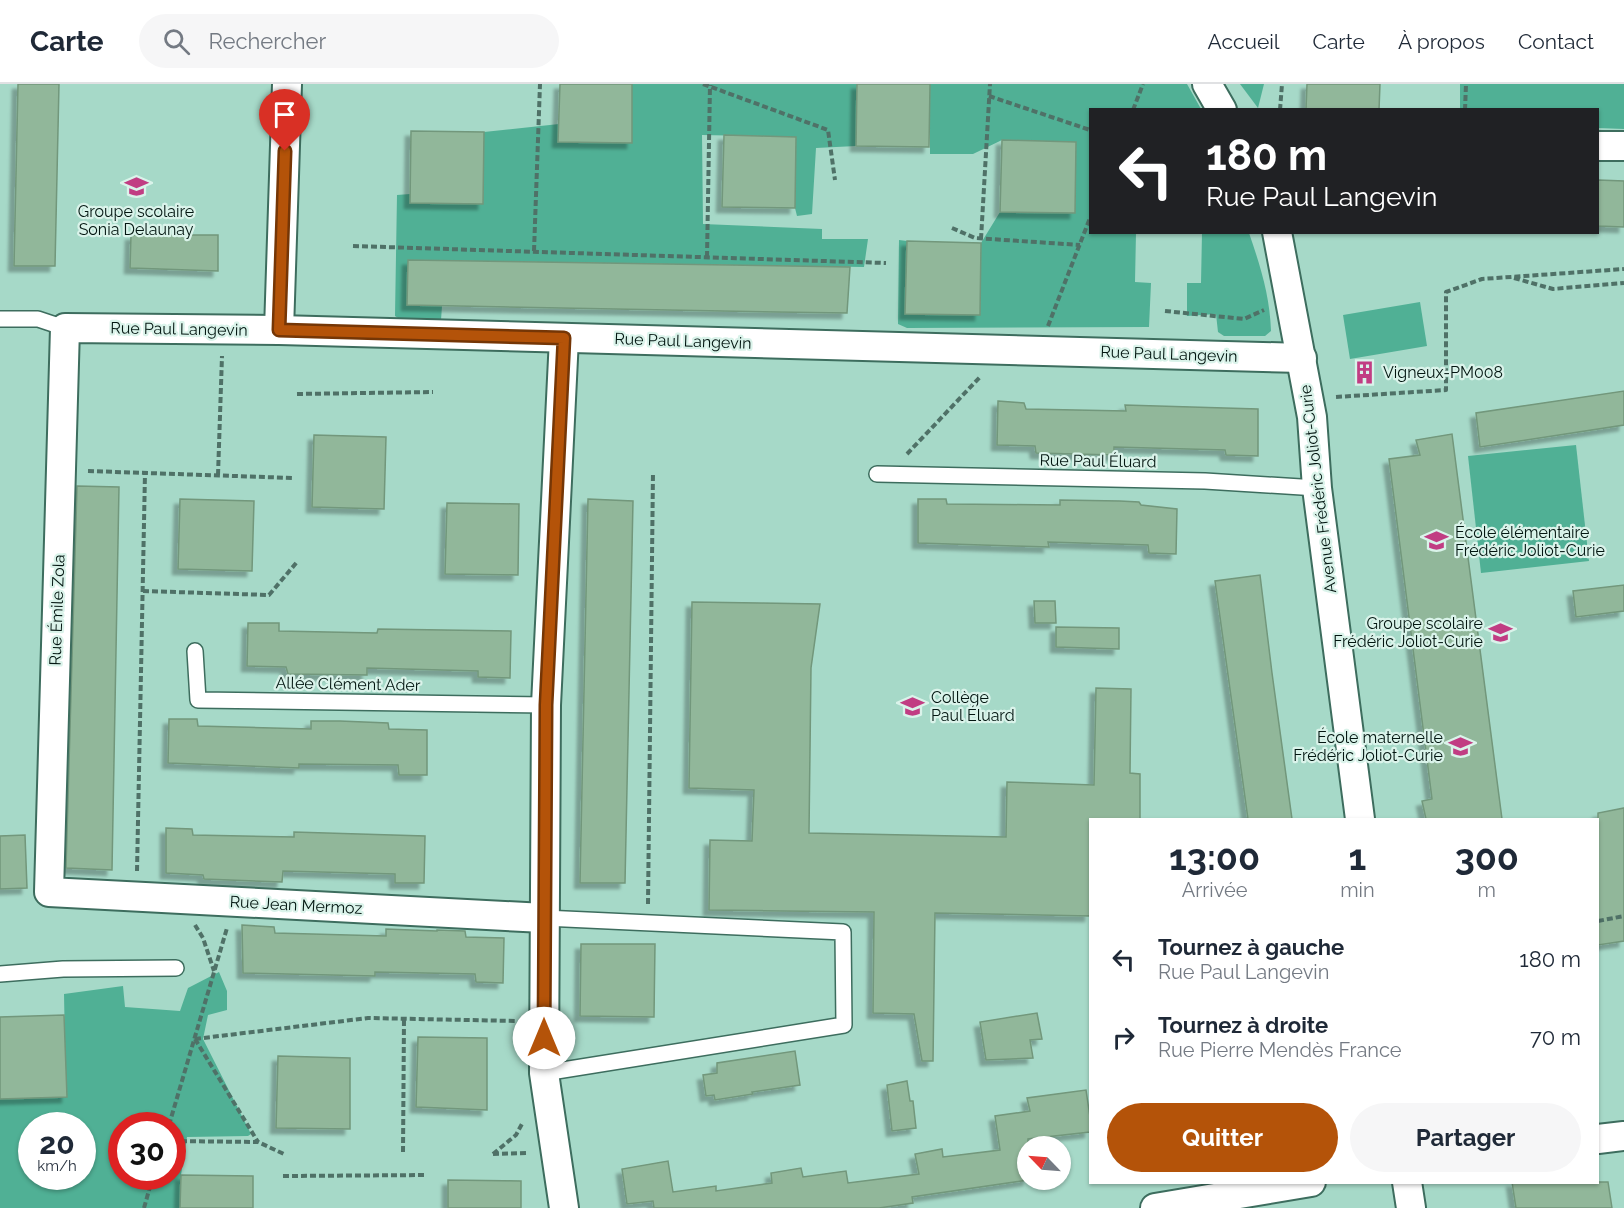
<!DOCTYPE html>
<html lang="fr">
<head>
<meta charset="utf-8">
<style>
  :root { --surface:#fff; --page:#f6f6f7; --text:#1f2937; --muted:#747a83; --line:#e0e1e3; --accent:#b45309 }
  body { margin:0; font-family:Raleway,sans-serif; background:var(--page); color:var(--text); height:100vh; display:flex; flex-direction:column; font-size:22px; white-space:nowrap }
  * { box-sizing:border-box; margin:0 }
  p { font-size:20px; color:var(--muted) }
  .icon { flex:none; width:33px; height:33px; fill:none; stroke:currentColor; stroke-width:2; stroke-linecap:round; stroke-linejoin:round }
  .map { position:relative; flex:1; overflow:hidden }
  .side { position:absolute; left:1089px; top:734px; width:510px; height:366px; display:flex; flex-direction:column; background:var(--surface); border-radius:0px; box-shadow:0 2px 4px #0004 }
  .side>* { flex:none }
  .banner { position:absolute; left:1089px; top:24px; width:510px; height:126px; border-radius:0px; box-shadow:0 2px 4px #0004; background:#202124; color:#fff; overflow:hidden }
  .needle { width:39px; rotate:295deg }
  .buttons { position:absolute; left:1017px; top:1052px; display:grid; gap:12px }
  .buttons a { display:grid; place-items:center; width:54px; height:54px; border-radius:50%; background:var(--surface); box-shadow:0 2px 4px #0004; font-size:30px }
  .speed { position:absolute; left:18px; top:1028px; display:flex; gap:12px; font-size:30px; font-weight:700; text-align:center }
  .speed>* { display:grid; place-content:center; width:78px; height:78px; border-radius:50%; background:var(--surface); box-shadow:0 2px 4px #0004; line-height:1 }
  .speed small { font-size:15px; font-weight:400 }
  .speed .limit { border:9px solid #d22; background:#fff; color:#111 }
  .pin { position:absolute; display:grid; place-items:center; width:51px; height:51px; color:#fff; margin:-62px -26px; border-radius:50% 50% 50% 0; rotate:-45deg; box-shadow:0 0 6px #0007 }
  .pin .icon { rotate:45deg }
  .me { position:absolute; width:66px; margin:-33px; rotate:0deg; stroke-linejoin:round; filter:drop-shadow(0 0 4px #0008) }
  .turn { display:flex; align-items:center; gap:21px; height:126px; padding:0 18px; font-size:27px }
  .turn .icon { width:78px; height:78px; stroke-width:2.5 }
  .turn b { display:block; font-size:42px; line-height:51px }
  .eta { display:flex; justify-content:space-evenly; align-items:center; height:102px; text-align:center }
  .eta b { font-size:36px; font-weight:700; line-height:42px }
  .action { display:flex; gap:12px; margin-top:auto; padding:12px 18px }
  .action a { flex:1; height:69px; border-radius:36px; background:var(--accent); color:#fff; font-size:24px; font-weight:700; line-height:69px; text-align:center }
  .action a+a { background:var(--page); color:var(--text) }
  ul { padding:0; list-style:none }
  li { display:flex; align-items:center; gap:18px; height:78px; padding:0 18px }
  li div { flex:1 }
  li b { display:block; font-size:22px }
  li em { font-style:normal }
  header { display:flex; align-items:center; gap:36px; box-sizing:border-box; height:84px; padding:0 30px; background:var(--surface); border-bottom:2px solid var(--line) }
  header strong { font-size:28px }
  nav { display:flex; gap:33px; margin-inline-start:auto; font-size:21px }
  .search { width:420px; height:54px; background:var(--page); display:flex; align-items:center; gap:15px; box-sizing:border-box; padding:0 21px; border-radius:33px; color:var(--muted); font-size:22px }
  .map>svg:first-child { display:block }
  .green { fill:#50b095; fill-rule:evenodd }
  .building { fill:#91b79a; stroke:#72977b; stroke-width:1.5; filter:url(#shadow) }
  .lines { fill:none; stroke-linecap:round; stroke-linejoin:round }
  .service-casing { stroke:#3d6d5e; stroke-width:18 }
  .minor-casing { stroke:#3d6d5e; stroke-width:32 }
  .path { stroke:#4f7167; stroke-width:4; stroke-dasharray:6 3; stroke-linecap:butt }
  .service { stroke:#fff; stroke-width:15 }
  .minor { stroke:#fff; stroke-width:28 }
  .route-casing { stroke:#753606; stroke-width:15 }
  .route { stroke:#b45309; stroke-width:10 }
  .labels { text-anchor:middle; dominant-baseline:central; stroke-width:4.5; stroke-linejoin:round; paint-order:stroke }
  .poi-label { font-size:16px; fill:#031611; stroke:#daf3ea; text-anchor:start }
  .street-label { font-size:16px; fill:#031611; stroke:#daf3ea }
</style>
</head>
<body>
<header>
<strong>Carte</strong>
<div class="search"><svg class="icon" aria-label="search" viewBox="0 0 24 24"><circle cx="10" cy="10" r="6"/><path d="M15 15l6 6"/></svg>Rechercher</div>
<nav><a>Accueil</a><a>Carte</a><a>À propos</a><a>Contact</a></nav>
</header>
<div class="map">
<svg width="1624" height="1124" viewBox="0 0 1624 1124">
  <defs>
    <filter id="shadow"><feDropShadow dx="-5.5" dy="5.5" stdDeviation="1.5" flood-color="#0004"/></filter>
  </defs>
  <rect width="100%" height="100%" fill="#a6d9c8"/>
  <!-- green -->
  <g class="green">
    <polygon points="632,0 857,0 856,62 816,64 812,130 797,132 795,124 796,53 702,51 703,140 822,145 822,155 868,155 864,183 408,176 407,221 442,222 441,236 401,236 395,232 397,111 410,110 411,119 483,120 484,48 559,40 632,58"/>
    <polygon points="930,0 1187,0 1201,25 1090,26 1090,148 1136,149 1135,198 1151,199 1149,243 907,244 898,240 899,156 907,157 906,230 980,231 981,159 1000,128 1075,129 1076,58 1002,56 973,70 930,70"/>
    <polygon points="1240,0 1264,0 1258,24"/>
    <polygon points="1460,0 1624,0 1624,45 1598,44 1598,26 1460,25"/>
    <path d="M1202 149H1249C1260 181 1270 212 1271 247L1265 252H1224L1218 248 1216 230 1187 232V199H1201Z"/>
    <polygon points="1420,218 1427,262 1350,275 1343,231"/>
    <polygon points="1576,361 1589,477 1481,489 1468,372"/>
    <path d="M219 888 227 907V926L208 931 203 955 251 1050 248 1052 187 1053 181 1091 180 1124H0V1015L66 1013 64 910 123 902 125 923 180 927 188 904ZM32 1041H82V1092H32ZM122 1041H172V1092H122Z"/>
  </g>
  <!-- building -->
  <g class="building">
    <polygon points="18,0 59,0 55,182 14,182"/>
    <polygon points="560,0 632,0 632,59 558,58"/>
    <polygon points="857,0 930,0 929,63 856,62"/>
    <polygon points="1307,0 1380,0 1379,26 1306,25"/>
    <polygon points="411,47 484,48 483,120 410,119"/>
    <polygon points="724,51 796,53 795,124 722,123"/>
    <polygon points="1002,56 1076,58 1075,129 1000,128"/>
    <polygon points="1598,96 1624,97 1624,143 1598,142"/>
    <polygon points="131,151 218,151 218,187 130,184"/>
    <polygon points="907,157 981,159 980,231 905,230"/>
    <polygon points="408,176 850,183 847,229 777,228 407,221"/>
    <polygon points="1624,307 1624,341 1480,363 1476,329"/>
    <polygon points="998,317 1024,319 1026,325 1126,327 1125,321 1258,325 1258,372 1226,371 1225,366 1114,363 1114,371 1036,369 1035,362 997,361"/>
    <polygon points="1452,350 1502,735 1426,735 1422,717 1432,715 1389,375 1420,371 1416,356"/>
    <polygon points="314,351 386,353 384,425 312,423"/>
    <polygon points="77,402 119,403 112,786 66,784"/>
    <polygon points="180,415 254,417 252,487 178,485"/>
    <polygon points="588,415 633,417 625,799 580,799"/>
    <polygon points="918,415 946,415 947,420 1060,421 1060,416 1120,417 1139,418 1141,421 1177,425 1176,470 1149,469 1148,461 1048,458 1049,463 918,459"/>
    <polygon points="447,419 519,420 518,491 445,490"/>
    <polygon points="1260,491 1272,589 1292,735 1248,735 1215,497"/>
    <polygon points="1624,501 1624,527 1576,533 1573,507"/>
    <polygon points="1034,517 1055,517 1056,539 1035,539"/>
    <polygon points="692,518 820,520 811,584 809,749 1006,753 1007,698 1094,701 1096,604 1131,605 1130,689 1140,690 1140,735 1090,735 1090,832 935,829 933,977 922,977 914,930 873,929 874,828 709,826 710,756 752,757 754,706 689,704"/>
    <polygon points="248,539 279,539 279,547 377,549 378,545 511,547 510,594 478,593 478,587 367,584 367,591 288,590 286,583 247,582"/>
    <polygon points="1056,543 1119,544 1119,565 1056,563"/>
    <polygon points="169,635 197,635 198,642 311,645 311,637 340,637 388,639 389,645 427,646 427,691 399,691 398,681 299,680 299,684 168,679"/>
    <polygon points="1624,724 1624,857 1598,861 1598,729"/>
    <polygon points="166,744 192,745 193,751 294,753 294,748 425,752 424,799 395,799 395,790 283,787 282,798 204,795 203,791 166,789"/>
    <polygon points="25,751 27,804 0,805 0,752"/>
    <polygon points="242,841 274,843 275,849 386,852 386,845 437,847 437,846 465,847 466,853 504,854 503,899 476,898 475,890 375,888 375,892 243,889"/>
    <polygon points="581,860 655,860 654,933 580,932"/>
    <polygon points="1037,929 1042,955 1030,956 1033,974 986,976 980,938"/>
    <polygon points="64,931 67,1013 0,1015 0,933"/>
    <polygon points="418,953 487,954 487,1026 416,1023"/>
    <polygon points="795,967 800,1001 752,1008 753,1010 715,1016 714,1011 706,1012 703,991 717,989 717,979"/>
    <polygon points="278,972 350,974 350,1045 276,1044"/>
    <polygon points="907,997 910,1017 913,1017 916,1044 892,1047 887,1001"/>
    <polygon points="1086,1006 1090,1033 1090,1048 1028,1055 1028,1096 912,1113 913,1119 879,1124 654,1124 653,1117 627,1120 622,1085 668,1077 673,1108 716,1102 716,1107 772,1099 771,1089 801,1084 803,1093 846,1087 848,1099 919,1090 915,1070 942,1065 943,1073 1000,1066 995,1032 1030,1027 1027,1014"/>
    <polygon points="181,1091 253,1092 253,1124 180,1124"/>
    <polygon points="448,1096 521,1097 521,1124 448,1124"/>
    <polygon points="1512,1098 1608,1098 1612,1124 1516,1124"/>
  </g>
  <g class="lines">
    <defs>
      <g id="service">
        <polyline points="0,235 38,235 65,244"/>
        <polyline points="877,390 1205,397 1317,404"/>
        <polyline points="195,567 198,616 546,621"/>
        <polyline points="0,890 63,885 176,884"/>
        <polyline points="544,989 844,941 843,848 544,834"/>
      </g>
      <g id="minor">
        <polyline points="1207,0 1222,26"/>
        <polyline points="1598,62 1624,62"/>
        <polyline points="1277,148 1312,333 1317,404 1360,735"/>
        <polyline points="279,246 287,0"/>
        <polyline points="544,834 49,808 65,244 279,246 1302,274"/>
        <polyline points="1598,1055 1624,1052"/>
        <polyline points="1407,1098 1411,1124"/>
        <polyline points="564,1124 544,989 546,621 564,254"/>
        <polyline points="1155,1124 1311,1098"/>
      </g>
    </defs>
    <!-- service casing -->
    <use href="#service" class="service-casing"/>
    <!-- minor casing -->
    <use href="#minor" class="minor-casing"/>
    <!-- path -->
    <g class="path">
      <polyline points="703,0 828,46 835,96"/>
      <polyline points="989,12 1090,46"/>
      <polyline points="1133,26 1143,0"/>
      <polyline points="1280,26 1282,0"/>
      <polyline points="1465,26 1466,0"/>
      <polyline points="952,144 975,154 1080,161"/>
      <polyline points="981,155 990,0"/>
      <polyline points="353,162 886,179"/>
      <polyline points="534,167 540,0"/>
      <polyline points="707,173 710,1"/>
      <polyline points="1514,194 1553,205 1624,199"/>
      <polyline points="1165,227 1244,235 1264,226"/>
      <polyline points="1048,242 1090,134"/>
      <polyline points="297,310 433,308"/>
      <polyline points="1336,313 1446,306 1446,208 1482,195 1624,185"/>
      <polyline points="907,370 980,293"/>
      <polyline points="88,387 293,394"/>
      <polyline points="218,391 222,272"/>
      <polyline points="143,507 269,511 297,478"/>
      <polyline points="137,787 145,389"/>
      <polyline points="648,820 653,388"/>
      <polyline points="1598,837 1624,832"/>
      <polyline points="195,841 203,854 214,887"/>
      <polyline points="195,955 368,934 517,937"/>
      <polyline points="195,955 258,1058"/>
      <polyline points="169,1041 227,844"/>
      <polyline points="172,1057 258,1058 284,1070"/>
      <polyline points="403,1068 404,934"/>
      <polyline points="493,1070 516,1051 523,1038"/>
      <polyline points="493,1070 528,1069"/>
      <polyline points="283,1092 427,1091"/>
      <polyline points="144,1124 153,1092"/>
    </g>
    <!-- service -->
    <use href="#service" class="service"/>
    <!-- minor -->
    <use href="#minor" class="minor"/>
  </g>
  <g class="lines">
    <defs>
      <polyline id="route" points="285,67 279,246 564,254 546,621 544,954"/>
    </defs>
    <!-- route casing -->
    <use href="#route" class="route-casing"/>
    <!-- route -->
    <use href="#route" class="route"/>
  </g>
  <!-- icons -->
  <defs>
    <symbol id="school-bare" viewBox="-9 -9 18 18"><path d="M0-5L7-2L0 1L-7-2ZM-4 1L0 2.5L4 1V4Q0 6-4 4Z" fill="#c13d83" stroke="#daf3ea" stroke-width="2.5" paint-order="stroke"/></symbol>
    <symbol id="building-bare" viewBox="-9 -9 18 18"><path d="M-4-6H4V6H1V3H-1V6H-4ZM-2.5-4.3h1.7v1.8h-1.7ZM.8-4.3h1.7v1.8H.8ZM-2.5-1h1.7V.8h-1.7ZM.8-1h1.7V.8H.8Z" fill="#c13d83" stroke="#daf3ea" stroke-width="2.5" paint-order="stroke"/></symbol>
  </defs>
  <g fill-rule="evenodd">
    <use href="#school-bare" x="120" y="86" width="33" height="33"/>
    <use href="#building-bare" x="1348" y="272" width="33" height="33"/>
    <use href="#school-bare" x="1420" y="440" width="33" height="33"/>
    <use href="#school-bare" x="1484" y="532" width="33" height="33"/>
    <use href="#school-bare" x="896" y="606" width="33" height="33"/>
    <use href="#school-bare" x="1444" y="646" width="33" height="33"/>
  </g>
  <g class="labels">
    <!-- poi labels -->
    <g class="poi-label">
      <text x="136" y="127" text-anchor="middle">Groupe scolaire<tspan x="136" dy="18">Sonia Delaunay</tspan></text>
      <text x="1383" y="288">Vigneux-PM008</text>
      <text x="1455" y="448">École élémentaire<tspan x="1455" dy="18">Frédéric Joliot-Curie</tspan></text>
      <text x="1483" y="539" text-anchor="end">Groupe scolaire<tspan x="1483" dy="18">Frédéric Joliot-Curie</tspan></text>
      <text x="931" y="613">Collège<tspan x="931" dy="18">Paul Éluard</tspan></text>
      <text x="1443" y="653" text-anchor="end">École maternelle<tspan x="1443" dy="18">Frédéric Joliot-Curie</tspan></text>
    </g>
    <!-- street labels -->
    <g class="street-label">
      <text transform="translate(179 245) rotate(1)">Rue Paul Langevin</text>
      <text transform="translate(683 257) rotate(2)">Rue Paul Langevin</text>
      <text transform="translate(1169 270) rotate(2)">Rue Paul Langevin</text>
      <text transform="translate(1098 377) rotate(1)">Rue Paul Éluard</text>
      <text transform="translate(1318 405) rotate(-97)">Avenue Frédéric Joliot-Curie</text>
      <text transform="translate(57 526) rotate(-88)">Rue Émile Zola</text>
      <text transform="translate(348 600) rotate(1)">Allée Clément Ader</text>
      <text transform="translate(296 821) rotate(3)">Rue Jean Mermoz</text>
    </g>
  </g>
</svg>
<div class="buttons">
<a><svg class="needle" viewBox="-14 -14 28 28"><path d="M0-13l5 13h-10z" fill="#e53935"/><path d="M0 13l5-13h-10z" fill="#747a83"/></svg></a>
</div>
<div class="speed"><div>20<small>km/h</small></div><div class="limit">30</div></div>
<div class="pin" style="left:285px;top:67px;background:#d93025"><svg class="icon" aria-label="arrive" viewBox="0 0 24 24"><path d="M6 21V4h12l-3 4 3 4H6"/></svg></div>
<svg class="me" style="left:544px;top:954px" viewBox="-20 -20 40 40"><circle r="19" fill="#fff"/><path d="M0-13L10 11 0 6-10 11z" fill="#b45309"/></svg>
<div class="banner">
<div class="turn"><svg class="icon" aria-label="left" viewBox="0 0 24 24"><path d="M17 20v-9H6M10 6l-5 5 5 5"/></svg><div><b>180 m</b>Rue Paul Langevin</div></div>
</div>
<section class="side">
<div class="eta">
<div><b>13:00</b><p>Arrivée</p></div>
<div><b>1</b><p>min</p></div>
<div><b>300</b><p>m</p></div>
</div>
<ul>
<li><svg class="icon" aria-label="left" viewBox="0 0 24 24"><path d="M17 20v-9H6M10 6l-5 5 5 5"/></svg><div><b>Tournez à gauche</b><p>Rue Paul Langevin</p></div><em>180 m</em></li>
<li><svg class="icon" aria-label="right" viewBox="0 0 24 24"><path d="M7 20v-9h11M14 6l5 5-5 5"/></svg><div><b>Tournez à droite</b><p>Rue Pierre Mendès France</p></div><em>70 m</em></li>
</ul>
<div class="action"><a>Quitter</a><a>Partager</a></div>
</section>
</div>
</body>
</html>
